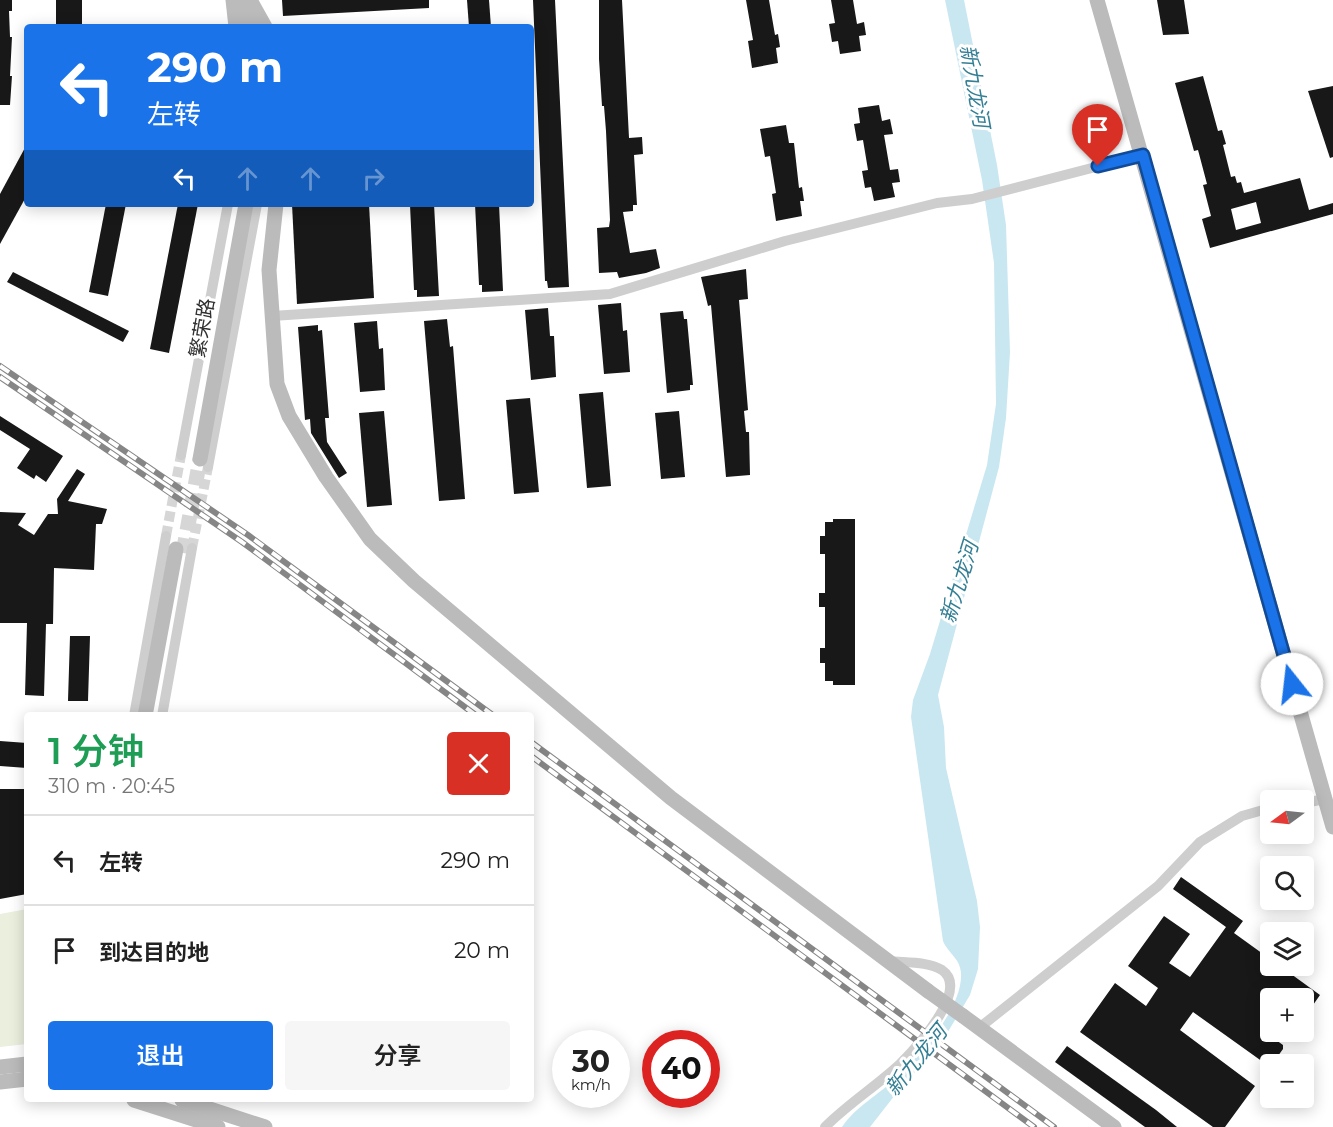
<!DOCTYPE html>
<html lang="zh">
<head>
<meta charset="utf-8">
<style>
  :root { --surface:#fff; --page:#f6f6f6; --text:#222; --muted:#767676; --line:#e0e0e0; --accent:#1a73e8 }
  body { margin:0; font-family:Montserrat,"Noto Sans SC",sans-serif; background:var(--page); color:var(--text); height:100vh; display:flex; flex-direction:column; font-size:22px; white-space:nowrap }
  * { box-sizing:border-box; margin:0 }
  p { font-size:20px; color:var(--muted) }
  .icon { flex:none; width:33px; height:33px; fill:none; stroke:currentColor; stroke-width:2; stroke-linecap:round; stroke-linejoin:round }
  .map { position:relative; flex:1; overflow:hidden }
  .drawer { position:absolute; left:24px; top:712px; width:510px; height:390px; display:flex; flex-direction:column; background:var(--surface); border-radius:6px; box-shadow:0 3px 15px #0003 }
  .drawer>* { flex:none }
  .top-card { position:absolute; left:24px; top:24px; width:510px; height:183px; border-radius:6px; box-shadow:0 3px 15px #0003; background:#1a73e8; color:#fff; overflow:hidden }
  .needle { width:39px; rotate:255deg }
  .controls { position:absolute; left:1260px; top:790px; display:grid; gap:12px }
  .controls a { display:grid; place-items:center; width:54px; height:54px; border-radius:6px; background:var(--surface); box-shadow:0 3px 15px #0003; font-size:30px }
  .speed { position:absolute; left:552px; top:1030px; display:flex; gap:12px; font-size:30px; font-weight:700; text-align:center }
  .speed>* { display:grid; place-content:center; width:78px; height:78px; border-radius:50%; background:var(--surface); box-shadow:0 3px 15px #0003; line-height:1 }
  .speed small { font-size:15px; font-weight:400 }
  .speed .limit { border:9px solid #d22; background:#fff; color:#111 }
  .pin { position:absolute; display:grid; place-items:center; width:51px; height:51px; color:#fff; margin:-62px -26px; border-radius:50% 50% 50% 0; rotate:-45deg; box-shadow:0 0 6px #0007 }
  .pin .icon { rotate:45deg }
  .me { position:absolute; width:66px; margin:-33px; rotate:344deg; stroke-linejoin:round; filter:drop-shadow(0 0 4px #0008) }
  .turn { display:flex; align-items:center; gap:21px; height:126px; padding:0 24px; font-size:27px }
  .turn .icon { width:78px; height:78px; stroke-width:2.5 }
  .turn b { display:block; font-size:42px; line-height:51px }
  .lanes { display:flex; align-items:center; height:57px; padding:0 24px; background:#0003; justify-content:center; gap:30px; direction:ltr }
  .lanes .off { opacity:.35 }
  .round { display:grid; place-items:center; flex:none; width:63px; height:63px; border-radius:6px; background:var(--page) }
  .head { display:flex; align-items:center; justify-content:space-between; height:102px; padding:0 24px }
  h1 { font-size:36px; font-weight:600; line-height:45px; color:#1e9e55 }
  .action { display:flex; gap:12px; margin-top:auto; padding:12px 24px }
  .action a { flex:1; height:69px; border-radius:6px; background:var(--accent); color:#fff; font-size:24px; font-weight:600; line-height:69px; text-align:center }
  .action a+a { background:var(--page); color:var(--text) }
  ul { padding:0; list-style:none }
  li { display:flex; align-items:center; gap:18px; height:90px; padding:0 24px; border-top:2px solid var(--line) }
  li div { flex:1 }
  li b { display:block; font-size:22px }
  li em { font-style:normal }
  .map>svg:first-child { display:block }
  .green { fill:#eaefde }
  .water { fill:#c9e7f0 }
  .building { fill:#181818; fill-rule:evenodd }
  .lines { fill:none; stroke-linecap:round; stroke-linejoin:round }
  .street-tunnel { stroke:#d6d6d6; stroke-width:10; stroke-dasharray:10 5; stroke-linecap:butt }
  .secondary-tunnel { stroke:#d6d6d6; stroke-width:15; stroke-dasharray:15 8; stroke-linecap:butt }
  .street { stroke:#cecece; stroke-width:10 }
  .secondary { stroke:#bbb; stroke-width:15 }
  .rail-casing { stroke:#868686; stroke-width:6 }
  .rail { stroke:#fff; stroke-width:4; stroke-dasharray:11; stroke-linecap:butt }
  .secondary-bridge { stroke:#bbb; stroke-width:15 }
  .route-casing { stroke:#114b97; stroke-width:15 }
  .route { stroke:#1a73e8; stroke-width:10 }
  .labels { text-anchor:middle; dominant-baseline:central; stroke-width:6; stroke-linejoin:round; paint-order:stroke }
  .street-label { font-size:20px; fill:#313131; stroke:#fff }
  .water-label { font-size:21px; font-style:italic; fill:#347f94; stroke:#fff }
</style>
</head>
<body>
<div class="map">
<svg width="1333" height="1127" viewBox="0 0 1333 1127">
  <rect width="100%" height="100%" fill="#fff"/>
  <!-- green -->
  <polygon class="green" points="27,909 27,1044 0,1047 0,914"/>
  <!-- water -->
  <path class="water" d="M945 0H964L997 165 1006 225 1010 352 1006 418 999 467 938 695 944 727 946 768 977 901 980 927 978 969 970 995 940 1045 902 1086 870 1127H842C856 1106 879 1095 897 1077 921 1054 963 1008 961 973 960 958 948 953 943 941L911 717 913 700 930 654 987 465 996 404 994 263 982 180Z"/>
  <!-- building -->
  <g class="building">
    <polygon points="0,0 12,0 12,11 9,11 10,37 12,37 10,76 12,76 10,105 0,105"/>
    <rect x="56" y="0" width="26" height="27"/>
    <polygon points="282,0 429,0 429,8 283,16"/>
    <polygon points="467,0 489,0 491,27 469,27"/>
    <polygon points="533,0 555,0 569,287 548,288 547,281 545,281"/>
    <polygon points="599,0 622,0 629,138 642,137 643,154 634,155 637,205 633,205 633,211 623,212 630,253 656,249 660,268 646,273 619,278 617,272 599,273 597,228 609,227 610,220 606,131 604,106 602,106 599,59"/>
    <polygon points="746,0 769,0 775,35 778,34 780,47 776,48 778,63 752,68 748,41 753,40"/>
    <polygon points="831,0 853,0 857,24 864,22 866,35 859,36 861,51 840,54 838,41 832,42 829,24 835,23"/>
    <polygon points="1157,0 1184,0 1189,34 1163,35"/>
    <path d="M1203 76 1218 131 1222 130 1226 144 1223 145 1231 177 1235 176 1237 183 1241 182 1244 193 1300 178 1309 210 1333 203V214L1210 248 1202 219 1211 216 1203 185 1207 184 1198 150 1194 151 1175 83ZM1256 202 1261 223 1236 230 1231 209Z"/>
    <polygon points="1333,86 1333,157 1330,158 1308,91"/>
    <polygon points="879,105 882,121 890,119 893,134 884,135 890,170 898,169 900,182 892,183 895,197 874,201 871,187 865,188 862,171 868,170 863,140 857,141 854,124 860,123 858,108"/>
    <polygon points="786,125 789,143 794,143 799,188 802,187 804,201 800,201 802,216 776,221 772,194 776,193 770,156 765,157 760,129"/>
    <polygon points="27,144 27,195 0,244 0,194"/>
    <polygon points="106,204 126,204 108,296 89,292"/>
    <polygon points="178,204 198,204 169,353 150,349"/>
    <polygon points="292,204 369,204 374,298 297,304"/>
    <polygon points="434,204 439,296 417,297 417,290 414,290 410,205"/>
    <polygon points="475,204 499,204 503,291 482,292 482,285 479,285"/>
    <polygon points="746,269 748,299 739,300 748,410 744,411 746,432 749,432 750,475 726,477 711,305 708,306 701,277"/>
    <polygon points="13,272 129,331 123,342 7,282"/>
    <polygon points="621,303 623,331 627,330 630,372 604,374 598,305"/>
    <polygon points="548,308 550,336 554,336 556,377 531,380 525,310"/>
    <polygon points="683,311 684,319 687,319 693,385 690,385 690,390 667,393 660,313"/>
    <polygon points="447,319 450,347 453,346 465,499 439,501 424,321"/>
    <polygon points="377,321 379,349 383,348 385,390 360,392 354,323"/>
    <polygon points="318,325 318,331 322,330 323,342 329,418 325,418 327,442 347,473 339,478 311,433 310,419 305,420 298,327"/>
    <polygon points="603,392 611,486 587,488 579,394"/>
    <polygon points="530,398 539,492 514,494 506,400"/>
    <polygon points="384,411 392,505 367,507 359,413"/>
    <polygon points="679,411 685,477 661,479 655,413"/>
    <polygon points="0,416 63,456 46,482 36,475 34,479 17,468 30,449 0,430"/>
    <polygon points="77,469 85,474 68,501 107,509 102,524 96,524 94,570 54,568 53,624 46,624 44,696 25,695 27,623 0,623 0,512 26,513 18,525 34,535 48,514 58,514 57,499"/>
    <polygon points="833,519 855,519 855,685 833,685 833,681 825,681 825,663 820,663 820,648 825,648 825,607 819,607 819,593 825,593 825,554 820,554 820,536 825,536 825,522 833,522"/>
    <polygon points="70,636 90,636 88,701 68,701"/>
    <polygon points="0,741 27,743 27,768 0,766"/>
    <polygon points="0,789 27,789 27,894 0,899"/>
    <polygon points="1181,877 1243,921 1234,933 1270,959 1270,966 1280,966 1320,995 1304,1018 1304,999 1270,999 1270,1032 1282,1032 1276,1040 1283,1045 1283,1049 1270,1067 1193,1012 1180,1030 1255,1086 1225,1127 1213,1127 1080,1032 1115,983 1146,1006 1158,988 1128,966 1164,916 1190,934 1169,963 1190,977 1226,927 1173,889"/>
    <polygon points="1067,1046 1156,1110 1177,1127 1145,1127 1055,1062"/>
  </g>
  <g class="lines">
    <!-- street-tunnel -->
    <g class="street-tunnel">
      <polyline points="166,536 181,455"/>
      <polyline points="192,548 208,467"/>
    </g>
    <!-- secondary-tunnel -->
    <polyline class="secondary-tunnel" points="183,553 200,459"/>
    <!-- street -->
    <g class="street">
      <polyline points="272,316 610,294 785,241 937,203 972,199 1142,155"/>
      <polyline points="181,455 228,204"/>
      <polyline points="208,467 257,204"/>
      <polyline points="134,716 166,536"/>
      <polyline points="162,716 192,548"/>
      <polyline points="1304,803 1325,799"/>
      <polyline points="979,1028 1158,886 1200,842 1242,816 1270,808"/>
      <path d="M825 1127C848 1104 875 1087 899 1065 914 1050 971 990 942 970 928 961 904 963 888 961"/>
    </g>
    <!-- secondary -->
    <g class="secondary">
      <polyline points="233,0 236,27"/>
      <polyline points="246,0 248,27"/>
      <polyline points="250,0 265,27"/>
      <polyline points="1097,0 1333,827"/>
      <polyline points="276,204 269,270 277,384 289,416 326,477 370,539 414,581 671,798 928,991"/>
      <polyline points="200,459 246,204"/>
      <polyline points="145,716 176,549"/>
      <polyline points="963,1016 1114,1127"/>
      <polyline points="0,1067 27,1064"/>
      <polyline points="0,1082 27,1079"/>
      <polyline points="134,1100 218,1127"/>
      <polyline points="182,1100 265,1127"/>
    </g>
    <defs>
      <g id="rail">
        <polyline points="0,366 248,535 494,716"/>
        <polyline points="0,377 242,542 477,716"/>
        <polyline points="531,742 1054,1127"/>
        <polyline points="531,756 1034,1127"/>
      </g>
    </defs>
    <!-- rail casing -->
    <use href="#rail" class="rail-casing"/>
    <!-- rail -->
    <use href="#rail" class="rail"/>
    <!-- secondary-bridge -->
    <polyline class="secondary-bridge" points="928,991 963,1016"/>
  </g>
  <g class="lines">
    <defs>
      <polyline id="route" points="1098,166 1143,155 1292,684"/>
    </defs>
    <!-- route casing -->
    <use href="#route" class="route-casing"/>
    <!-- route -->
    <use href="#route" class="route"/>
  </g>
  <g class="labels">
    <!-- street labels -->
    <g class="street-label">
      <text transform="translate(202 328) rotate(-80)">繁荣路</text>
    </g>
    <!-- water labels -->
    <g class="water-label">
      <text transform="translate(975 86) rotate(80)">新九龙河</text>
      <text transform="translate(959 582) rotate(-73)">新九龙河</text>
      <text transform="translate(916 1060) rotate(-51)">新九龙河</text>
    </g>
  </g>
</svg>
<div class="controls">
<a><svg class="needle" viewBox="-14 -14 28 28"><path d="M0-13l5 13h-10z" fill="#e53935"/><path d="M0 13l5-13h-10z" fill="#767676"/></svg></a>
<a><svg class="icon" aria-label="search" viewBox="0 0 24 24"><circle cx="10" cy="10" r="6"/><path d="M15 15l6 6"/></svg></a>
<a><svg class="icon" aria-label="layers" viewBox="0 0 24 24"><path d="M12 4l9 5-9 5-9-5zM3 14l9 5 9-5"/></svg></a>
<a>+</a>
<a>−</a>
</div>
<div class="speed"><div>30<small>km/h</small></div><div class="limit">40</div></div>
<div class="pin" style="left:1098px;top:166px;background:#d93025"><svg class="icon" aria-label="arrive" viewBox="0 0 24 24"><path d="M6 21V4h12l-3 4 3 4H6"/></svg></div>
<svg class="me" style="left:1292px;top:684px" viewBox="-20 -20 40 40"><circle r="19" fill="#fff"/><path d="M0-13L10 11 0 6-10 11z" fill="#1a73e8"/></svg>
<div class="top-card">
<div class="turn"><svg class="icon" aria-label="left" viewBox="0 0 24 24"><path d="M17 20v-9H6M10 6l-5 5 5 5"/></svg><div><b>290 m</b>左转</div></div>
<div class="lanes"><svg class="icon" aria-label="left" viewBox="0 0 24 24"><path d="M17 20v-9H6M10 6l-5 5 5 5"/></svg><svg class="icon off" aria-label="ahead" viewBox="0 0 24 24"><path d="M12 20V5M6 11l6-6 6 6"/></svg><svg class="icon off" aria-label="ahead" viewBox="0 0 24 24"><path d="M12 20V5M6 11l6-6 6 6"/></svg><svg class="icon off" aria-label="right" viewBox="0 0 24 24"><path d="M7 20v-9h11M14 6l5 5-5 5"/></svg></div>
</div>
<section class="drawer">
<div class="head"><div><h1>1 分钟</h1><p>310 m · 20:45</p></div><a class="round" style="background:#d93025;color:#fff"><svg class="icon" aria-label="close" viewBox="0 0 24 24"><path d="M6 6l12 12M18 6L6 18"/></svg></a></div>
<ul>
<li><svg class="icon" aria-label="left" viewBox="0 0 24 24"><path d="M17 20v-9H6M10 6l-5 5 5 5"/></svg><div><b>左转</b></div><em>290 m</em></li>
<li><svg class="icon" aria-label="arrive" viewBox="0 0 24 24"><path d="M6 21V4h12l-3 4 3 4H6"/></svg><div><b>到达目的地</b></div><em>20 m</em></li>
</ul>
<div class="action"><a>退出</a><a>分享</a></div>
</section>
</div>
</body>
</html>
